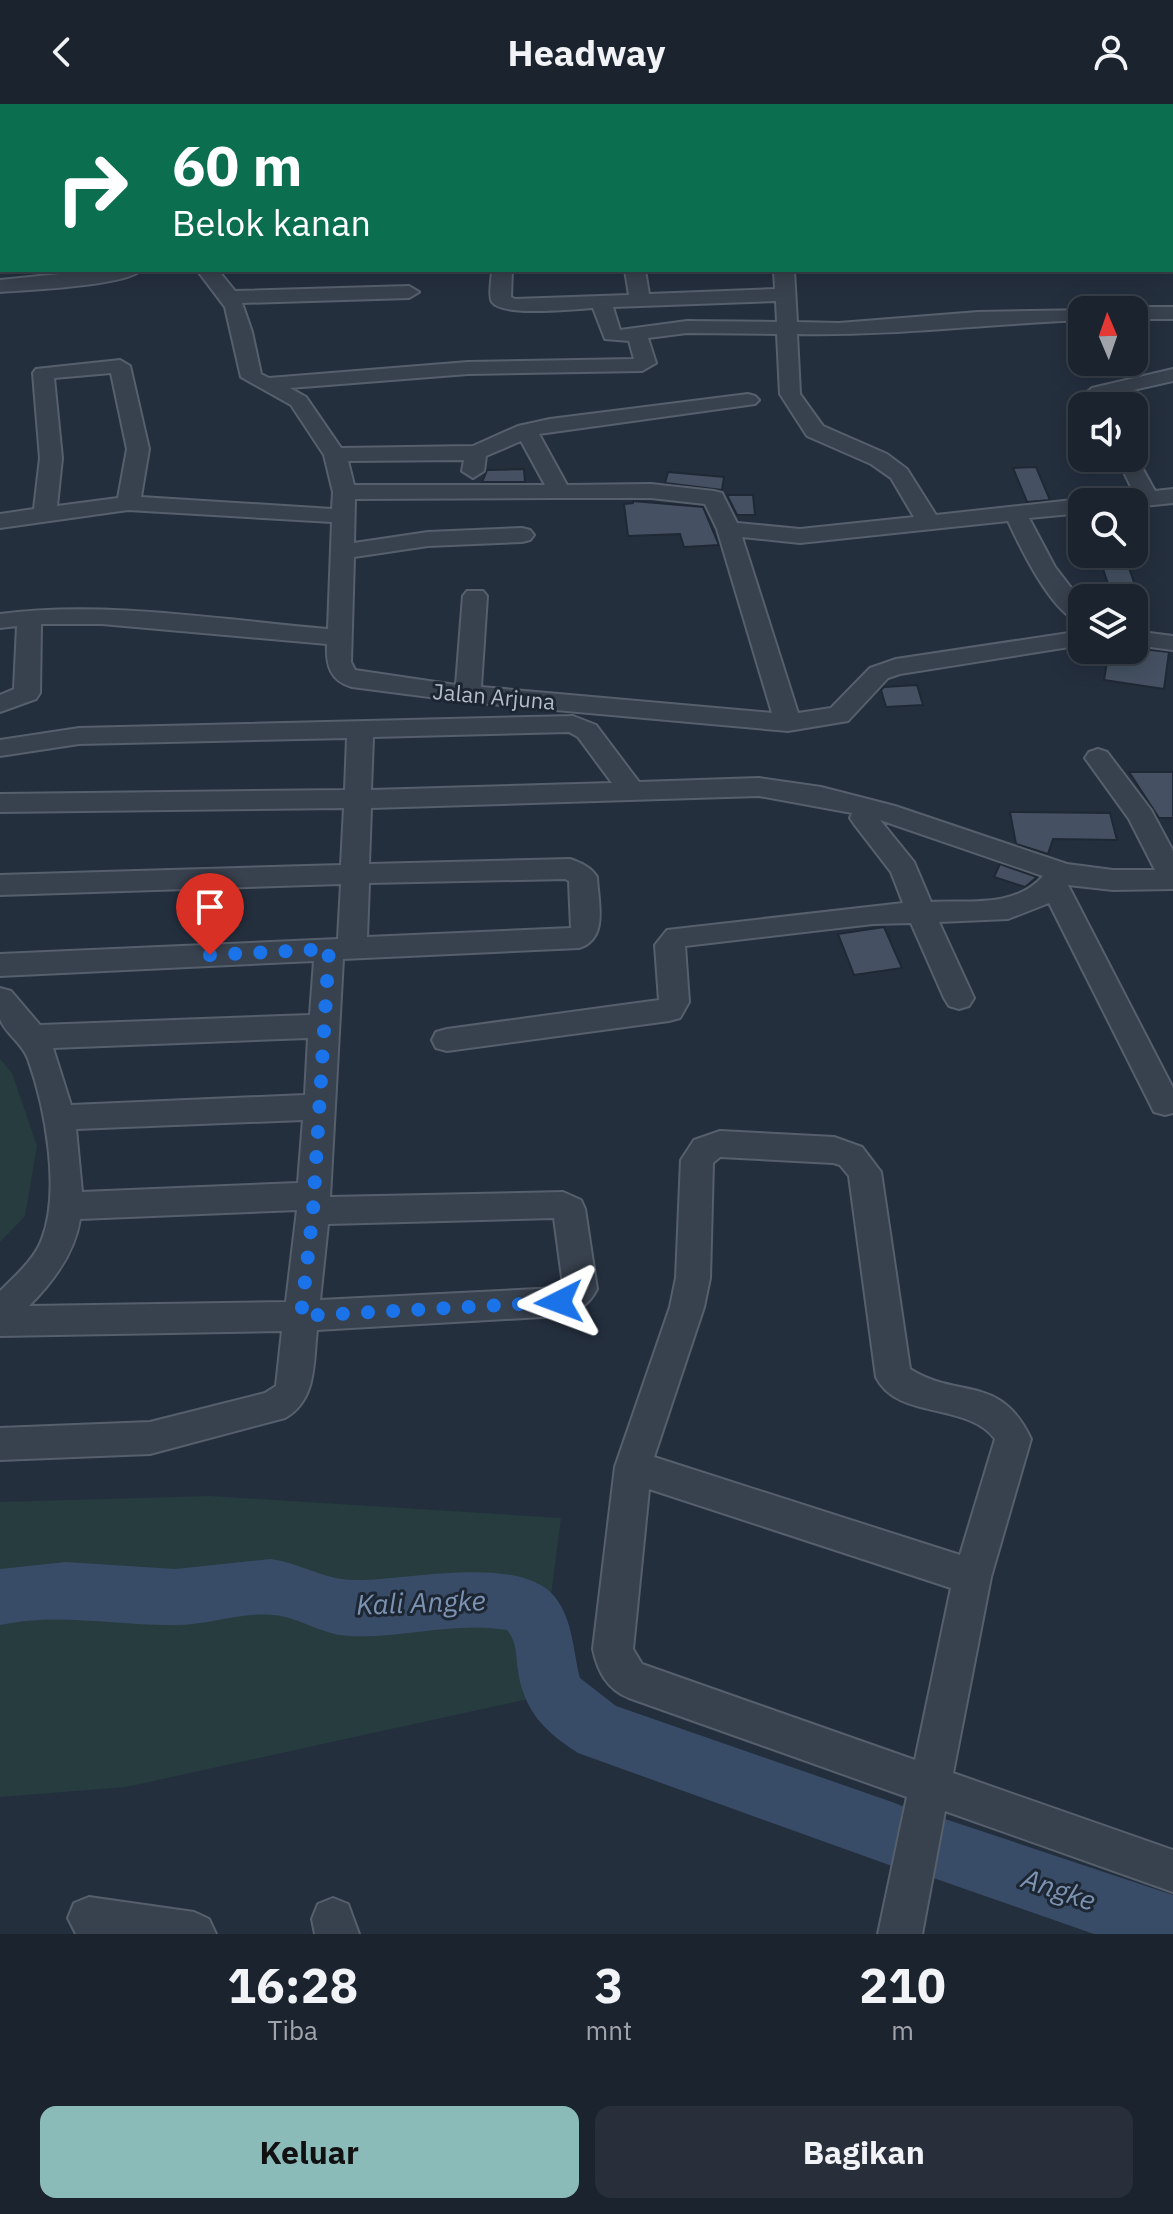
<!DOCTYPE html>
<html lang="id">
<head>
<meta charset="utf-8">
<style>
  :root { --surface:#1b232e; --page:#282f3a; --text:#f1f3f6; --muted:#a0a4aa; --line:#39404a; --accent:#8bbbb9 }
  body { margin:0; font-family:"IBM Plex Sans",sans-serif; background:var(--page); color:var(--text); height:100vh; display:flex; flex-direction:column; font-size:30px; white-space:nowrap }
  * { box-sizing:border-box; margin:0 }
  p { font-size:26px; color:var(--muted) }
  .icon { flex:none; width:44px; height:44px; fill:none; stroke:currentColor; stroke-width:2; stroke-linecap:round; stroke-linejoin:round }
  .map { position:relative; height:1830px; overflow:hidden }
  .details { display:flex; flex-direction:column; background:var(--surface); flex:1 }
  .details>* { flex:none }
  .guide { position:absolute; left:0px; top:0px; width:1174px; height:168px; box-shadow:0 4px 20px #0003,0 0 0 2px var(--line); background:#0b6e4f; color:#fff; overflow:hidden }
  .needle { width:52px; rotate:358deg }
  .tools { position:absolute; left:1068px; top:192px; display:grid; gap:16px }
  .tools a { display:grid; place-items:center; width:80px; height:80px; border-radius:16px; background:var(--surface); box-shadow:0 4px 20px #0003,0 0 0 2px var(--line); font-size:40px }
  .pin { position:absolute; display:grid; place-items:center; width:68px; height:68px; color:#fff; margin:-82px -34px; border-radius:50% 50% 50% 0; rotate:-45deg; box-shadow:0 0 8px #0007 }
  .pin .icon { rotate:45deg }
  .me { position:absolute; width:88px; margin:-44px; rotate:267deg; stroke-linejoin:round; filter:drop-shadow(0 0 6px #0008) }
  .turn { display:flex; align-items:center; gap:28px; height:168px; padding:0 40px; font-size:36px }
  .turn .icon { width:104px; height:104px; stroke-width:2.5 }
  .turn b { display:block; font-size:56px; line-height:68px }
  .eta { display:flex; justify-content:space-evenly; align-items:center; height:136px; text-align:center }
  .eta b { font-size:48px; font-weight:800; line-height:56px }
  .primary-button { display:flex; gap:16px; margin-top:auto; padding:16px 40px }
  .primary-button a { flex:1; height:92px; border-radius:16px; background:var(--accent); color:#111; font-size:32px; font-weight:800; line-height:92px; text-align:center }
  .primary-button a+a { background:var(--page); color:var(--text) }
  header { display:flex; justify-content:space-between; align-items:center; height:104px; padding:0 40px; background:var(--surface); font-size:36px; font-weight:800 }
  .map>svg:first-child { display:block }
  .green { fill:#263c3f }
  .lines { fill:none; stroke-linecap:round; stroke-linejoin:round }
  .river { fill:#394c67; fill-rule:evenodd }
  .building { fill:#455162; stroke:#1f2835; stroke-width:2 }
  .street-casing { stroke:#565f6c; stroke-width:4 }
  .street { fill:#38414e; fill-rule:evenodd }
  .route { stroke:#1a73e8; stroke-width:14; stroke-dasharray:0 25.2 }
  .labels { text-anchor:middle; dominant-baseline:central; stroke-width:6; stroke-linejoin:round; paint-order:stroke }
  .street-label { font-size:22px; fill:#b4bcc9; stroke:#1d2633 }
  .near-water-label { font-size:28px; font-style:italic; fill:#7c92b1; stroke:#1d2633 }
</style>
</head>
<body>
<header><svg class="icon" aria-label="back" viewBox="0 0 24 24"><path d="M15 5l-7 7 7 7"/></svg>Headway<svg class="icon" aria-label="person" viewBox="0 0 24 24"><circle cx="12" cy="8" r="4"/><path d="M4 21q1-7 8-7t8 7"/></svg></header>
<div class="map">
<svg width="1173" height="1830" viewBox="0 0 1173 1830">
  <rect width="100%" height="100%" fill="#242f3e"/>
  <!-- green -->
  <g class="green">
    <polygon points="0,955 12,969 37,1042 25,1112 0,1138"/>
    <polygon points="210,1392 561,1414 538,1593 126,1683 0,1693 0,1398"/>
  </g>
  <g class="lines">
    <!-- river -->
    <path class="river" d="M271 1455C300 1459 325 1476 354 1476 403 1477 521 1449 555 1493 573 1516 573 1547 580 1574L616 1602 892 1698 915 1707 922 1725 945 1715 1173 1791V1830H1094L922 1770 915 1752 892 1762 578 1649C545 1628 524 1607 518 1567 516 1553 517 1537 507 1526 454 1517 401 1535 349 1532 322 1531 299 1513 273 1511 240 1508 208 1521 176 1521 116 1522 60 1508 0 1521V1465L66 1458 175 1465Z"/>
  </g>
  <!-- building -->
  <g class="building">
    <polygon points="1036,363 1050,396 1027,398 1013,364"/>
    <polygon points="524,365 525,378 482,378 487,366"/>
    <polygon points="668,368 724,373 722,386 665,379"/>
    <polygon points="727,391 753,391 755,411 737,411"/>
    <polygon points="633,397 703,403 719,441 684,443 680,430 628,432 624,400 633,399"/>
    <polygon points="1098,450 1124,450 1139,492 1112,492"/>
    <polygon points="1134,544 1169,548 1164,585 1104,576 1109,546"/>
    <polygon points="917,581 923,601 886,603 881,586 884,583"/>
    <polygon points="1129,668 1173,668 1173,714 1159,714"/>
    <polygon points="1010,708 1110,709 1117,736 1053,735 1048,750 1016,740"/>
    <polygon points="1000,760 1037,773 1025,783 994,773"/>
    <polygon points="884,823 902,864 854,871 838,830"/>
  </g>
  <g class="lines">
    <defs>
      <g id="street">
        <rect x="244" y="0" width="16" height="2"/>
        <rect x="378" y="0" width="16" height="2"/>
        <rect x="410" y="0" width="16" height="2"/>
        <rect x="742" y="0" width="16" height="2"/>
        <polygon points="766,0 851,0 765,2"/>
        <polygon points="959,0 976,0 977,2 960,2"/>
        <rect x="0" y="19" width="2" height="10"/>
        <polygon points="1172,101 1173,102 1173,114 1172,113"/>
        <rect x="0" y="103" width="2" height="12"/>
        <path d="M99 166H141C126 182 26 186 0 188V176Z"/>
        <path d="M197 166H218L235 187 409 182 419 188 409 194 242 199 252 228 261 270 269 274 468 258 634 255 629 237 605 235 593 204C575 205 502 213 492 198 488 191 492 174 492 166H512L511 193 515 195 629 191 625 166H645L649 190 775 185 774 166H794L797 218 839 219 978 208 1089 206H1082V216C987 220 892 232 797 230L800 290 823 322 887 350 907 365 936 411 1082 395 1090 397 1082 398V409L1029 414 1055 463 1082 498V519C1053 512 1020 443 1008 417L800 439 742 433 798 609 831 604 870 564 896 555 1082 527V541L900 570 888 574 848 617 788 627 468 598 352 583C330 577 326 561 327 540L102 520H41L40 589 36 595 0 608V591L14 585 17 522 0 524V510C104 496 223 516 328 525L332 418 128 406 0 424V410L34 405 40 354 33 269 36 265 120 256 130 262 149 345 141 393 332 405 333 388 324 351 291 301 241 273 225 203ZM776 197 777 218 687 217 620 226 613 203ZM687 229 777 230 780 290 807 332 871 360 891 374 914 413 800 425 737 419 722 389 714 387 651 380 567 381 539 330 755 300 759 296 755 292 748 290 550 315 518 322 473 342 341 344 306 293 290 284 468 270 642 267 656 259 648 234ZM111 269 127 345 118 394 57 402 62 354 54 274ZM521 337 545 381H354L348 357 464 356 462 367 473 374 484 367 486 352ZM554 394H651L705 400 717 425 772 609 481 583 487 492 483 487H467L463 492 456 581 355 566 351 558 354 453 428 442 522 438 530 436 534 431 530 426 522 424 428 428 354 439 355 395Z"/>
        <polygon points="1134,203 1173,203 1173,215 1134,215 1134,206 1126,206"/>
        <polygon points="1173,265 1173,277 1107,292 1112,302 1090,302 1085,290 1092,284"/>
        <polygon points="1134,349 1155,387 1173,385 1173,399 1134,403 1134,398 1105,398 1108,393 1134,389 1117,354 1134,354"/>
        <polygon points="1134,527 1173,532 1173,546 1134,541"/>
        <path d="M573 612 596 621 639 678 759 674 821 683 895 702 1067 760 1113 766H1155L1129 715 1085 654 1089 648 1098 645 1107 648 1151 706 1173 747V785L1113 786 1068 781 1173 984V1009L1165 1011 1154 1008 1049 799 1008 815 939 818 974 894 969 902 959 905 949 902 944 894 911 819 873 820 685 842 689 898 680 914 669 917 447 947 436 944 432 936 436 928 447 925 659 896 655 841 667 826 903 799 891 768 854 720 850 714 852 709 759 692 371 704 369 760 570 755C581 759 591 763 597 773 598 798 609 835 579 844L343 855 330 1093 563 1088 581 1096 585 1105 597 1185C588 1203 577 1206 559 1212L317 1226C313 1259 317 1296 285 1314L150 1350 0 1356V1324L150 1318 265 1289 276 1282 282 1227 0 1232V1187C15 1172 35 1155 42 1135 61 1086 45 1002 28 955 22 939 5 929 0 915 0 907 0 893 0 884L11 887 40 921 310 911 314 857 0 872V850L338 835 341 780 0 791V771L341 761 344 704 0 708V690L345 686 347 634 79 640 0 652V636L79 624ZM569 628 578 633 612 679 371 686 373 633ZM880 716 1043 772C1015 804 970 796 931 798L914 758ZM565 775 569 777 571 824 367 833 369 779ZM308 934 305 991 71 1001 53 944ZM303 1016 298 1079 82 1088 76 1025ZM297 1106 286 1198 29 1202C53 1178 75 1149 80 1115ZM554 1114 563 1181 557 1184 320 1196 328 1120Z"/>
        <path d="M720 1027 834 1033 862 1043 881 1068 910 1265C959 1296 1000 1269 1031 1335L991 1473 953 1669 1173 1746V1788L945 1707 922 1830H878L907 1693 629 1594C607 1585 598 1568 593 1545L615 1363 670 1203 676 1174 681 1056 694 1036ZM720 1053 833 1059 840 1061 849 1072 876 1273C897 1316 968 1298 995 1335L960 1451 654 1353 704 1203 710 1174 713 1059ZM649 1385 951 1484 915 1656 642 1560 633 1545Z"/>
        <polygon points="89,1793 194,1808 209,1815 216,1830 76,1830 68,1814 74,1799"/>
        <polygon points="333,1794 348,1800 359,1830 315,1830 312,1815 318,1800"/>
      </g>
    </defs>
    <!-- street casing -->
    <use href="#street" class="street-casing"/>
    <!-- street -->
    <use href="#street" class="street"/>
  </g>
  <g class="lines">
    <!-- route -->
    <polyline class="route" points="210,851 329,845 313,1107 301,1212 559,1198"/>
  </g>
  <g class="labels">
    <!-- street labels -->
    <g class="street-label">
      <text transform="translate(494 592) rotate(5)">Jalan Arjuna</text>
    </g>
    <!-- near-water labels -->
    <g class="near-water-label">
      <text transform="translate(421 1498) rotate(-2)">Kali Angke</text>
      <text transform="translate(1059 1785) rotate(19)">Angke</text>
    </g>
  </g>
</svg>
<div class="tools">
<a><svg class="needle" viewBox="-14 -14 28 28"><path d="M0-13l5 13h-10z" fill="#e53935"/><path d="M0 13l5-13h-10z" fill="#a0a4aa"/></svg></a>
<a><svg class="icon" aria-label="sound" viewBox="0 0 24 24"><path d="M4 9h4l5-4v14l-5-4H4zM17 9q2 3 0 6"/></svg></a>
<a><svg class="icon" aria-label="search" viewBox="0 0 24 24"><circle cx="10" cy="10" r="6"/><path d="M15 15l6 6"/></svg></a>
<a><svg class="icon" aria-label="layers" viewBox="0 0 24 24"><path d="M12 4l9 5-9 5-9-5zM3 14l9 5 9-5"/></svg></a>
</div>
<div class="pin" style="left:210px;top:851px;background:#d93025"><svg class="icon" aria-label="arrive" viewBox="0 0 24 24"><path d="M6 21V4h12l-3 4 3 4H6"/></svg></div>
<svg class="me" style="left:559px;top:1198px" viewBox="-20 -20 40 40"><path d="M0-17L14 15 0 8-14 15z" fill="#1a73e8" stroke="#fff" stroke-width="4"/></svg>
<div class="guide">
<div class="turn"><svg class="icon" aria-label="right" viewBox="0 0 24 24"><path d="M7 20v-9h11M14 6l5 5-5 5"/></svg><div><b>60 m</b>Belok kanan</div></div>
</div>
</div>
<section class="details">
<div class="eta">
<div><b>16:28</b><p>Tiba</p></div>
<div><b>3</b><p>mnt</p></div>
<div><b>210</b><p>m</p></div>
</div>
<div class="primary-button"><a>Keluar</a><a>Bagikan</a></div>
</section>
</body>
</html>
